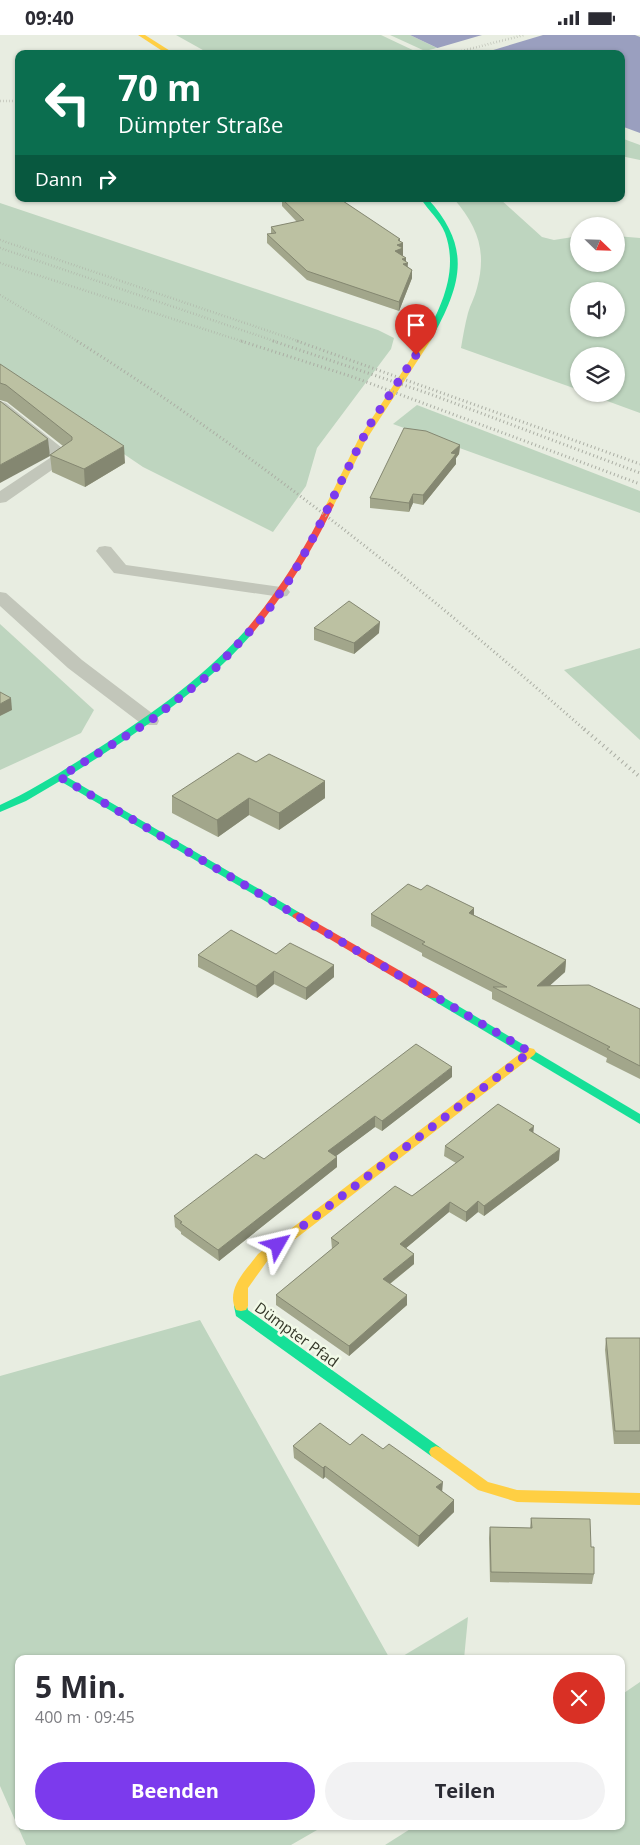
<!DOCTYPE html>
<html lang="de">
<head>
<meta charset="utf-8">
<style>
  :root { --surface:#fff; --page:#f2f2f3; --text:#2b2b33; --muted:#7c7c81; --accent:#7c3aed }
  body { margin:0; font-family:"Open Sans",sans-serif; background:var(--page); color:var(--text); height:100vh; display:flex; flex-direction:column; font-size:19px; white-space:nowrap }
  * { box-sizing:border-box; margin:0 }
  p { font-size:16px; color:var(--muted) }
  .icon { flex:none; width:28px; height:28px; fill:none; stroke:currentColor; stroke-width:2; stroke-linecap:round; stroke-linejoin:round }
  .map { position:relative; flex:1; overflow:hidden }
  .details { position:absolute; left:15px; top:1620px; width:610px; height:175px; display:flex; flex-direction:column; background:var(--surface); border-radius:10px; box-shadow:0 1px 4px #0004 }
  .details>* { flex:none }
  .top-card { position:absolute; left:15px; top:15px; width:610px; height:152px; border-radius:10px; box-shadow:0 1px 4px #0004; background:#0b6e4f; color:#fff; overflow:hidden }
  .needle { width:32px; rotate:113deg }
  .fabs { position:absolute; left:570px; top:182px; display:grid; gap:10px }
  .fabs a { display:grid; place-items:center; width:55px; height:55px; border-radius:50%; background:var(--surface); box-shadow:0 1px 4px #0004; font-size:25px }
  .pin { position:absolute; display:grid; place-items:center; width:42px; height:42px; color:#fff; margin:-51px -21px; border-radius:50% 50% 50% 0; rotate:-45deg; box-shadow:0 0 5px #0007 }
  .pin .icon { rotate:45deg }
  .me { position:absolute; width:55px; margin:-28px; rotate:53deg; stroke-linejoin:round; filter:drop-shadow(0 0 4px #0008) }
  .turn { display:flex; align-items:center; gap:18px; height:105px; padding:0 20px; font-size:22px }
  .turn .icon { width:65px; height:65px; stroke-width:2.5 }
  .turn b { display:block; font-size:35px; line-height:42px }
  .then { display:flex; align-items:center; height:48px; padding:0 20px; background:#0003; gap:10px; font-size:19px }
  .round { display:grid; place-items:center; flex:none; width:52px; height:52px; border-radius:26px; background:var(--page) }
  .summary { display:flex; align-items:center; justify-content:space-between; height:85px; padding:0 20px }
  h1 { font-size:30px; font-weight:700; line-height:38px }
  .button { display:flex; gap:10px; margin-top:auto; padding:10px 20px }
  .button a { flex:1; height:58px; border-radius:30px; background:var(--accent); color:#fff; font-size:20px; font-weight:700; line-height:58px; text-align:center }
  .button a+a { background:var(--page); color:var(--text) }
  .status { display:flex; justify-content:space-between; align-items:center; height:35px; padding:0 25px; background:var(--surface); direction:ltr }
  .status svg { height:14px; fill:currentColor }
  .map>svg:first-child { display:block }
  .green { fill:#bed5bf; fill-rule:evenodd }
  .water { fill:#9a9fbf }
  .pier { fill:#e8ede1 }
  .lines { fill:none; stroke-linecap:round; stroke-linejoin:round }
  .lane { fill:#c2c6ba; fill-rule:evenodd }
  .fast { fill:#16e098; fill-rule:evenodd }
  .slow { fill:#ffcf43; fill-rule:evenodd }
  .jam { fill:#f24e42; fill-rule:evenodd }
  .rail-far2 { stroke:#abaea4; stroke-width:2.5; stroke-dasharray:0.5 2.5; stroke-linecap:butt }
  .rail-far1 { stroke:#abaea4; stroke-width:3; stroke-dasharray:1 3; stroke-linecap:butt }
  .rail { stroke:#abaea4; stroke-width:4; stroke-dasharray:1 4; stroke-linecap:butt }
  .wall { fill:#a2a68b }
  .shaded-wall { fill:#848771 }
  .building { fill:#bcc1a2; stroke:#848771 }
  .route { stroke:#7c3aed; stroke-width:9; stroke-dasharray:0 16.2 }
  .labels { text-anchor:middle; dominant-baseline:central; stroke-width:5; stroke-linejoin:round; paint-order:stroke }
  .street-label { font-size:15px; fill:#343728; stroke:#f2fae8 }
</style>
</head>
<body>
<div class="status"><b>09:40</b><svg viewBox="0 0 49 12"><path d="M0 12V9h3v3zM5 12V6h3v6zM10 12V3h3v9zM15 12V0h3v12zM26 1h20v11H26zM47 4h2v5h-2z"/></svg></div>
<div class="map">
<svg width="640" height="1810" viewBox="0 0 640 1810">
  <rect width="100%" height="100%" fill="#e8ede1"/>
  <!-- green -->
  <g class="green">
    <polygon points="176,0 381,0 419,18 210,19"/>
    <polygon points="390,0 410,0 437,13 425,16"/>
    <polygon points="621,103 640,110 640,125 621,121"/>
    <path d="M454 164H500L542 202 554 205 579 201V229H616V201L640 203V378L588 359H616V321H579V355L461 313C463 301 465 289 468 278 470 270 475 262 477 253 487 216 478 192 454 164ZM579 256H616V294H579Z"/>
    <polygon points="0,168 378,295 394,303 391,314 317,413 306,451 273,497 143,432 0,335"/>
    <polygon points="417,370 640,456 640,478 393,389"/>
    <polygon points="0,589 94,675 81,698 0,735"/>
    <polygon points="640,613 640,705 564,635"/>
    <polygon points="200,1285 390,1624 19,1624 19,1791 324,1791 291,1810 26,1810 0,1751 0,1341"/>
    <polygon points="468,1582 464,1624 398,1624"/>
    <polygon points="640,1647 640,1810 385,1810 415,1791 621,1791 621,1660"/>
  </g>
  <!-- water -->
  <polygon class="water" points="410,0 635,0 640,2 640,98 621,91 621,19 450,19"/>
  <!-- pier -->
  <polygon class="pier" points="482,0 543,0 480,19 444,19 434,14"/>
  <g class="lines">
    <!-- lane -->
    <g class="lane">
      <polygon points="0,366 6,368 72,421 6,467 0,468 0,456 53,421 0,379"/>
      <polygon points="105,511 111,512 126,530 281,552 287,553 290,557 287,561 281,562 114,538 96,516 99,512"/>
      <polygon points="0,557 6,558 82,625 157,682 159,686 157,690 143,690 68,633 0,571"/>
    </g>
    <!-- fast -->
    <g class="fast">
      <path d="M421 164H428C473 214 461 250 431 305L427 307 423 305C441 273 459 236 445 198 440 185 428 175 421 164Z"/>
      <path d="M248 595 251 596V600C199 659 134 700 67 742L302 879 304 881 302 883H294L60 746 26 766 0 777V770C29 757 56 740 83 723 142 686 198 648 245 596Z"/>
      <polygon points="433,956 640,1079 640,1089 429,963 427,960 429,957"/>
      <polygon points="241,1266 246,1267 248,1275 441,1413 443,1417 441,1421 436,1423 431,1421 236,1281 234,1271 236,1267"/>
    </g>
    <!-- slow -->
    <g class="slow">
      <polygon points="138,0 145,0 175,19 167,19"/>
      <polygon points="424,303 431,305 366,405 334,470 333,472 327,472 326,470 358,405"/>
      <path d="M530 1013 534 1014 536 1017 534 1020 268 1225 248 1253V1271L246 1275 241 1276 236 1275C225 1254 247 1234 258 1219L526 1014Z"/>
      <polygon points="436,1411 441,1413 488,1447 517,1455 640,1458 640,1470 517,1467 478,1455 431,1421 429,1417 431,1413"/>
    </g>
    <!-- jam -->
    <g class="jam">
      <path d="M330 467 334 470C312 517 285 560 251 600H245V596C278 557 304 516 326 470Z"/>
      <polygon points="298,877 437,957 439,960 437,963 429,963 294,883 292,881 294,879"/>
    </g>
    <!-- rail-far2 -->
    <g class="rail-far2">
      <polyline points="450,19 524,0"/>
      <polyline points="0,66 19,66"/>
      <polyline points="0,205 301,307"/>
      <polyline points="0,213 277,307"/>
      <polyline points="0,228 244,307"/>
      <polyline points="0,260 79,307"/>
    </g>
    <!-- rail-far1 -->
    <g class="rail-far1">
      <path d="M77 306C258 420 424 554 585 695"/>
      <polyline points="241,306 353,342 640,449"/>
      <polyline points="273,306 430,359 640,438"/>
      <polyline points="297,306 640,429"/>
    </g>
    <!-- rail -->
    <polyline class="rail" points="584,694 640,742"/>
  </g>
  <!-- wall -->
  <g class="wall">
    <polygon points="282,164 340,164 403,208 403,221 406,223 406,227 408,232 412,235 412,243 399,276 307,245 267,208 267,199 271,199 271,192 297,187 282,171"/>
    <polygon points="0,329 125,428 85,452 52,437 50,420 63,411 7,367 0,365"/>
    <polygon points="460,410 459,419 456,423 456,429 423,470 413,468 409,477 370,473 370,463"/>
    <polygon points="314,593 379,598 354,619 314,605"/>
    <polygon points="256,727 325,746 325,763 279,795 249,780 218,802 172,778 172,761"/>
    <polygon points="371,879 474,880 566,925 565,937 550,950 640,974 640,1044 606,1027 607,1023 492,964 492,957 422,921 422,918 371,891"/>
    <polygon points="276,919 334,930 334,942 306,965 274,949 257,963 198,932 198,920"/>
    <polygon points="452,1042 382,1096 375,1092 336,1121 337,1132 219,1226 181,1199 181,1197 175,1192 174,1181 264,1124"/>
    <polygon points="534,1098 559,1125 484,1181 478,1177 466,1187 449,1177 406,1213 414,1229 390,1249 407,1270 349,1321 276,1270 276,1260 332,1214 331,1203 412,1161 456,1128 444,1121 445,1111"/>
    <polygon points="606,1303 640,1303 640,1409 614,1409 605,1315"/>
    <polygon points="350,1410 442,1457 454,1477 418,1512 325,1442 323,1444 294,1423 293,1411"/>
    <polygon points="531,1483 594,1539 592,1549 490,1547 489,1503 490,1492 530,1493"/>
  </g>
  <!-- shaded-wall -->
  <g class="shaded-wall">
    <polygon points="400,204 400,209 403,208 403,222 395,216 398,205"/>
    <polygon points="406,223 406,228 408,228 407,236 403,237 402,224"/>
    <polygon points="412,235 412,243 399,276 399,267"/>
    <polygon points="48,404 50,421 0,448 0,430"/>
    <polygon points="460,410 459,419 456,423 456,429 423,470 423,460 451,418"/>
    <polygon points="124,411 125,428 85,452 84,434"/>
    <polygon points="413,459 413,468 409,477 409,468"/>
    <polygon points="380,587 379,598 354,619 354,608"/>
    <polygon points="11,663 12,675 0,681 0,669"/>
    <polygon points="325,746 325,763 279,795 279,778"/>
    <polygon points="249,763 249,780 218,802 217,785"/>
    <polygon points="474,873 474,885 469,878"/>
    <polygon points="566,925 565,937 536,963 537,951"/>
    <polygon points="334,930 334,942 306,965 306,953"/>
    <polygon points="274,936 274,949 257,963 256,951"/>
    <polygon points="452,1032 452,1042 382,1096 382,1086"/>
    <polygon points="375,1081 375,1092 328,1127 328,1116"/>
    <polygon points="534,1091 533,1101 529,1095"/>
    <polygon points="560,1114 559,1125 484,1181 484,1171"/>
    <polygon points="337,1122 337,1132 219,1226 218,1215"/>
    <polygon points="478,1166 478,1177 466,1187 466,1177"/>
    <polygon points="450,1167 449,1177 399,1219 400,1209"/>
    <polygon points="414,1219 414,1229 383,1254 383,1244"/>
    <polygon points="407,1260 407,1270 349,1321 349,1311"/>
    <polygon points="325,1431 325,1442 323,1444 323,1433"/>
    <polygon points="443,1447 442,1458 436,1452"/>
    <polygon points="454,1465 454,1477 418,1512 419,1501"/>
  </g>
  <!-- building -->
  <g class="building">
    <polygon points="282,164 340,164 400,204 398,205 403,208 397,210 403,213 395,216 406,223 402,224 408,228 403,229 412,235 399,267 307,236 267,199 276,198 271,192 304,185"/>
    <polygon points="0,329 124,411 84,434 50,420 72,405 72,402 6,350 0,348"/>
    <polygon points="0,366 48,404 0,430"/>
    <polygon points="404,393 426,396 460,410 451,418 456,419 423,460 413,459 409,468 370,463"/>
    <polygon points="349,566 380,587 354,608 314,593"/>
    <polygon points="0,657 11,663 0,669"/>
    <polygon points="238,718 256,727 269,719 325,746 279,778 249,763 217,785 172,761"/>
    <polygon points="408,849 421,855 427,850 474,873 469,878 566,925 537,951 589,950 640,974 640,1031 607,1014 610,1012 493,952 507,952 422,909 425,907 371,879"/>
    <polygon points="231,895 276,919 290,908 334,930 306,953 274,936 256,951 198,920"/>
    <polygon points="416,1009 452,1032 382,1086 375,1081 328,1116 337,1122 218,1215 180,1188 182,1187 174,1181 256,1119 264,1124"/>
    <polygon points="498,1069 534,1091 529,1095 560,1114 484,1171 478,1166 466,1177 450,1167 400,1209 414,1219 383,1244 407,1260 349,1311 276,1260 339,1208 331,1203 395,1151 412,1161 464,1122 445,1111"/>
    <polygon points="606,1303 640,1303 640,1396 615,1396"/>
    <polygon points="320,1388 350,1410 362,1399 383,1414 389,1409 443,1447 436,1452 454,1465 419,1501 325,1431 323,1433 293,1411"/>
    <polygon points="531,1483 590,1484 591,1512 594,1512 594,1539 491,1537 490,1492 532,1493"/>
  </g>
  <g class="lines">
    <!-- route -->
    <polyline class="route" points="278,1210 530,1017 60,742 150,686 211,638 264,581 290,544 312,505 369,391 416,320"/>
  </g>
  <g class="labels">
    <!-- street labels -->
    <g class="street-label">
      <text transform="translate(297 1299) rotate(36)">Dümpter Pfad</text>
    </g>
  </g>
</svg>
<div class="fabs">
<a><svg class="needle" viewBox="-14 -14 28 28"><path d="M0-13l5 13h-10z" fill="#e53935"/><path d="M0 13l5-13h-10z" fill="#7c7c81"/></svg></a>
<a><svg class="icon" aria-label="sound" viewBox="0 0 24 24"><path d="M4 9h4l5-4v14l-5-4H4zM17 9q2 3 0 6"/></svg></a>
<a><svg class="icon" aria-label="layers" viewBox="0 0 24 24"><path d="M12 4l9 5-9 5-9-5zM3 14l9 5 9-5"/></svg></a>
</div>
<div class="pin" style="left:416px;top:320px;background:#d93025"><svg class="icon" aria-label="arrive" viewBox="0 0 24 24"><path d="M6 21V4h12l-3 4 3 4H6"/></svg></div>
<svg class="me" style="left:278px;top:1210px" viewBox="-20 -20 40 40"><path d="M0-17L14 15 0 8-14 15z" fill="#7c3aed" stroke="#fff" stroke-width="4"/></svg>
<div class="top-card">
<div class="turn"><svg class="icon" aria-label="left" viewBox="0 0 24 24"><path d="M17 20v-9H6M10 6l-5 5 5 5"/></svg><div><b>70 m</b>Dümpter Straße</div></div>
<div class="then">Dann<svg class="icon" aria-label="right" viewBox="0 0 24 24"><path d="M7 20v-9h11M14 6l5 5-5 5"/></svg></div>
</div>
<section class="details">
<div class="summary"><div><h1>5 Min.</h1><p>400 m · 09:45</p></div><a class="round" style="background:#d93025;color:#fff"><svg class="icon" aria-label="close" viewBox="0 0 24 24"><path d="M6 6l12 12M18 6L6 18"/></svg></a></div>
<div class="button"><a>Beenden</a><a>Teilen</a></div>
</section>
</div>
</body>
</html>
